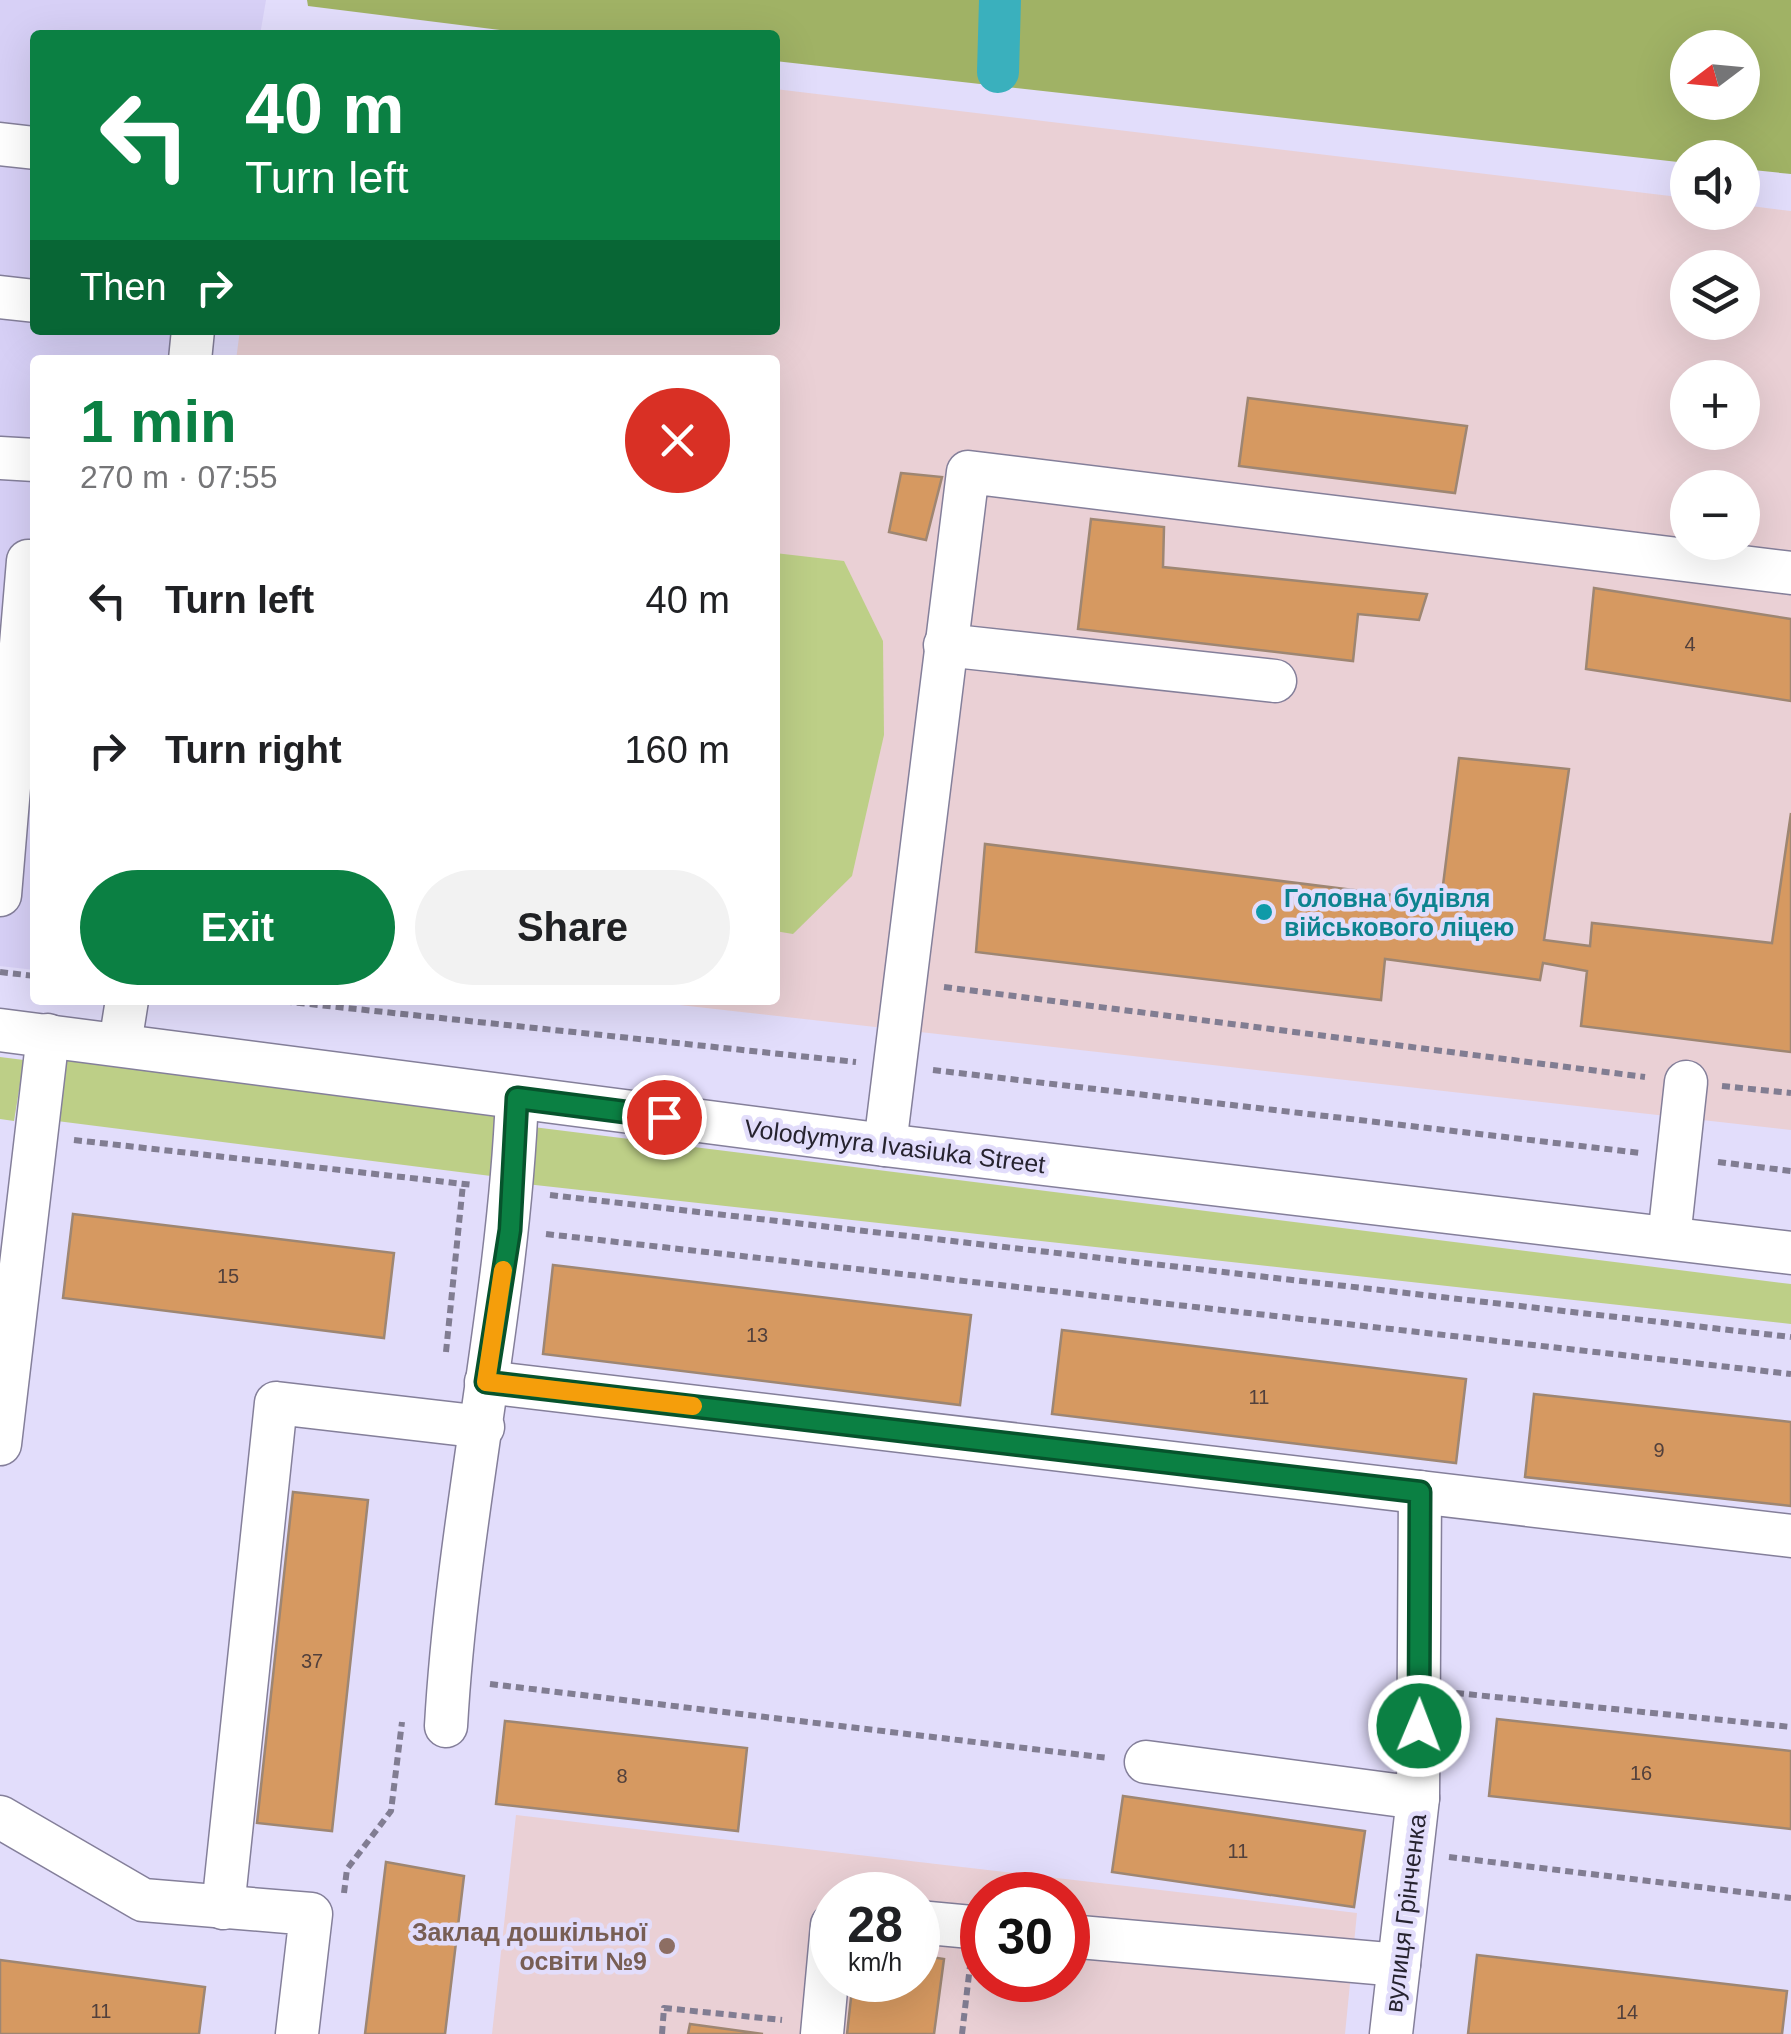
<!DOCTYPE html>
<html lang="en">
<head>
<meta charset="utf-8">
<style>
  :root { --surface:#fff; --page:#f2f2f2; --text:#202124; --muted:#757577; --accent:#0b8043 }
  body { margin:0; font-family:Arial,sans-serif; background:var(--page); color:var(--text); height:100vh; display:flex; flex-direction:column; font-size:38px; white-space:nowrap }
  * { box-sizing:border-box; margin:0 }
  p { font-size:32px; color:var(--muted) }
  .icon { flex:none; width:55px; height:55px; fill:none; stroke:currentColor; stroke-width:2; stroke-linecap:round; stroke-linejoin:round }
  .map { position:relative; flex:1; overflow:hidden }
  .details { position:absolute; left:30px; top:355px; width:750px; height:650px; display:flex; flex-direction:column; background:var(--surface); border-radius:10px; box-shadow:0 10px 40px #0002 }
  .details>* { flex:none }
  .banner { position:absolute; left:30px; top:30px; width:750px; height:305px; border-radius:10px; box-shadow:0 10px 40px #0002; background:#0b8043; color:#fff; overflow:hidden }
  .needle { width:65px; rotate:254deg }
  .buttons { position:absolute; left:1670px; top:30px; display:grid; gap:20px }
  .buttons a { display:grid; place-items:center; width:90px; height:90px; border-radius:50%; background:var(--surface); box-shadow:0 10px 40px #0002; font-size:50px }
  .speed { position:absolute; left:810px; top:1872px; display:flex; gap:20px; font-size:50px; font-weight:700; text-align:center }
  .speed>* { display:grid; place-content:center; width:130px; height:130px; border-radius:50%; background:var(--surface); box-shadow:0 10px 40px #0002; line-height:1 }
  .speed small { font-size:25px; font-weight:400 }
  .speed .limit { border:15px solid #d22; background:#fff; color:#111 }
  .pin { position:absolute; display:grid; place-items:center; width:85px; height:85px; color:#fff; margin:-42px; border:5px solid #fff; border-radius:50%; box-shadow:0 2px 10px #0007 }
  .me { position:absolute; width:110px; margin:-55px; rotate:1deg; stroke-linejoin:round; filter:drop-shadow(0 0 8px #0008) }
  .turn { display:flex; align-items:center; gap:35px; height:210px; padding:0 50px; font-size:45px }
  .turn .icon { width:130px; height:130px; stroke-width:2.5 }
  .turn b { display:block; font-size:70px; line-height:85px }
  .then { display:flex; align-items:center; height:95px; padding:0 50px; background:#0003; gap:20px; font-size:38px }
  .round { display:grid; place-items:center; flex:none; width:105px; height:105px; border-radius:52px; background:var(--page) }
  .overview { display:flex; align-items:center; justify-content:space-between; height:170px; padding:0 50px }
  h1 { font-size:60px; font-weight:700; line-height:75px; color:var(--accent) }
  .action { display:flex; gap:20px; margin-top:auto; padding:20px 50px }
  .action a { flex:1; height:115px; border-radius:60px; background:var(--accent); color:#fff; font-size:40px; font-weight:700; line-height:115px; text-align:center }
  .action a+a { background:var(--page); color:var(--text) }
  ul { padding:0; list-style:none }
  li { display:flex; align-items:center; gap:30px; height:150px; padding:0 50px }
  li div { flex:1 }
  li b { display:block; font-size:38px }
  li em { font-style:normal }
  .map>svg:first-child { display:block }
  .built { fill:#d7d0f6 }
  .education { fill:#ead0d5; fill-rule:evenodd }
  .green { fill:#bdcf87 }
  .forest { fill:#a0b265; fill-rule:evenodd }
  .lines { fill:none; stroke-linecap:round; stroke-linejoin:round }
  .canal { stroke:#3ab0bd; stroke-width:42 }
  .building { fill:#d69961; stroke:#9e8672; stroke-width:2.5 }
  .minor-casing { stroke:#847f9a; stroke-width:45 }
  .path { stroke:#817d92; stroke-width:6; stroke-dasharray:8 5; stroke-linecap:butt }
  .minor { stroke:#fff; stroke-width:42 }
  .route-casing { stroke:#07532c; stroke-width:25 }
  .route { stroke:#0b8043; stroke-width:18 }
  .slow { stroke:#f59e0b; stroke-width:18 }
  .culture-dot { fill:#0f9aa8; stroke:#e2ddfb; stroke-width:4 }
  .education-dot { fill:#8d6e63; stroke:#e2ddfb; stroke-width:4 }
  .labels { text-anchor:middle; dominant-baseline:central; stroke-width:9; stroke-linejoin:round; paint-order:stroke }
  .number-label { font-size:20px; fill:#52403c }
  .culture-label { font-size:25px; font-weight:bold; fill:#0d838f; stroke:#e2ddfb; text-anchor:start }
  .street-label { font-size:25px; fill:#26232f; stroke:#e2ddfb }
  .education-label { font-size:25px; font-weight:bold; fill:#785e54; stroke:#e2ddfb; text-anchor:end }
</style>
</head>
<body>
<div class="map">
<svg width="1791" height="2034" viewBox="0 0 1791 2034">
  <rect width="100%" height="100%" fill="#e2ddfb"/>
  <!-- built -->
  <polygon class="built" points="0,0 266,0 260,35 35,35 35,330 214,330 209,360 35,360 35,970 0,966"/>
  <!-- education -->
  <g class="education">
    <path d="M775 89 1687 198 1688 212H1742L1743 205 1791 211V1130L635 1000H775V360H236L240 330H775ZM1688 268H1742V322H1688ZM1688 378H1742V432H1688ZM1688 488H1742V542H1688Z"/>
    <path d="M516 1815 1357 1913 1345 2034H492ZM832 1895H918V1980H832ZM982 1895H1068V1980H982Z"/>
  </g>
  <!-- green -->
  <g class="green">
    <polygon points="775,553 844,561 883,641 884,735 852,876 793,934 775,931"/>
    <polygon points="66,1054 499,1111 491,1176 57,1121"/>
    <polygon points="0,1057 24,1060 14,1121 0,1119"/>
    <polygon points="533,1127 1791,1284 1791,1324 526,1184"/>
  </g>
  <!-- forest -->
  <path class="forest" d="M307 0H1791V174L1743 169 1742 158H1688L1687 163 775 61V35H541L308 6ZM1688 48H1742V102H1688Z"/>
  <g class="lines">
    <!-- canal -->
    <polyline class="canal" points="998,72 1000,0"/>
  </g>
  <!-- building -->
  <g class="building">
    <polygon points="1248,398 1467,426 1455,493 1239,466"/>
    <polygon points="901,473 942,477 926,540 889,532"/>
    <polygon points="1091,519 1164,527 1163,567 1427,594 1419,620 1358,614 1353,661 1078,629"/>
    <polygon points="1594,588 1791,619 1791,701 1586,669"/>
    <polygon points="1459,758 1569,769 1544,940 1590,946 1592,923 1772,943 1791,813 1791,1052 1581,1026 1587,971 1543,963 1540,980 1385,959 1381,1000 976,952 985,844 1441,901"/>
    <polygon points="73,1214 394,1253 384,1338 63,1298"/>
    <polygon points="553,1265 971,1315 960,1405 543,1354"/>
    <polygon points="1062,1330 1466,1379 1456,1463 1052,1414"/>
    <polygon points="1534,1394 1791,1422 1791,1506 1525,1477"/>
    <polygon points="293,1492 368,1500 332,1831 257,1823"/>
    <polygon points="1497,1719 1791,1751 1791,1829 1489,1796"/>
    <polygon points="505,1721 747,1748 738,1831 496,1804"/>
    <polygon points="1123,1796 1365,1831 1354,1907 1112,1872"/>
    <polygon points="386,1862 464,1876 445,2034 365,2034"/>
    <polygon points="918,1955 944,1959 934,2034 847,2034 853,1980 918,1980"/>
    <polygon points="1477,1955 1787,1991 1782,2034 1468,2034"/>
    <polygon points="0,1960 205,1987 199,2034 0,2034"/>
    <polygon points="690,2024 763,2034 688,2034"/>
  </g>
  <g class="lines">
    <defs>
      <g id="minor">
        <polyline points="0,144 35,148"/>
        <polyline points="0,297 35,301"/>
        <polyline points="190,360 193,330"/>
        <polyline points="0,458 35,460"/>
        <polyline points="945,645 1275,681"/>
        <polyline points="0,895 28,561"/>
        <polyline points="0,1030 885,1145 1791,1253"/>
        <polyline points="120,1044 127,1000"/>
        <polyline points="885,1145 968,472 1791,573"/>
        <polyline points="1669,1238 1686,1082"/>
        <polyline points="486,1382 1791,1536"/>
        <polyline points="0,1444 48,1035"/>
        <path d="M446 1726C458 1515 508 1309 517 1098"/>
        <polyline points="1146,1762 1418,1798"/>
        <polyline points="0,1817 143,1900 311,1914 297,2034"/>
        <polyline points="223,1908 276,1403 483,1427"/>
        <polyline points="918,1922 982,1928"/>
        <polyline points="1068,1936 1399,1965"/>
        <polyline points="822,2034 832,1925"/>
        <polyline points="1391,2034 1418,1798 1420,1492"/>
      </g>
    </defs>
    <!-- minor casing -->
    <use href="#minor" class="minor-casing"/>
    <!-- path -->
    <g class="path">
      <polyline points="0,972 35,976"/>
      <polyline points="944,987 1645,1077"/>
      <polyline points="271,1000 856,1062"/>
      <polyline points="933,1070 1641,1153"/>
      <polyline points="1722,1086 1791,1093"/>
      <polyline points="74,1140 473,1185"/>
      <polyline points="1718,1162 1791,1171"/>
      <polyline points="550,1195 1791,1337"/>
      <polyline points="546,1234 1791,1374"/>
      <polyline points="446,1352 463,1184"/>
      <polyline points="490,1684 1108,1758"/>
      <polyline points="1456,1693 1791,1727"/>
      <polyline points="1449,1857 1791,1898"/>
      <polyline points="344,1893 347,1869 391,1811 402,1722"/>
      <polyline points="662,2034 664,2008 782,2020"/>
      <polyline points="962,2034 970,1966"/>
    </g>
    <!-- minor -->
    <use href="#minor" class="minor"/>
  </g>
  <g class="lines">
    <defs>
      <polyline id="route" points="664,1117 517,1098 510,1230 486,1382 1420,1492 1419,1726"/>
    </defs>
    <!-- route casing -->
    <use href="#route" class="route-casing"/>
    <!-- route -->
    <use href="#route" class="route"/>
    <!-- slow -->
    <polyline class="slow" points="503,1270 486,1382 693,1406"/>
  </g>
  <!-- markers -->
  <circle class="culture-dot" cx="1264" cy="912" r="10"/>
  <circle class="education-dot" cx="667" cy="1946" r="10"/>
  <g class="labels">
    <!-- number labels -->
    <g class="number-label">
      <text x="1690" y="644">4</text>
      <text x="228" y="1276">15</text>
      <text x="757" y="1335">13</text>
      <text x="1259" y="1397">11</text>
      <text x="1659" y="1450">9</text>
      <text x="312" y="1661">37</text>
      <text x="1641" y="1773">16</text>
      <text x="622" y="1776">8</text>
      <text x="1238" y="1851">11</text>
      <text x="101" y="2011">11</text>
      <text x="1627" y="2012">14</text>
    </g>
    <!-- culture labels -->
    <g class="culture-label">
      <text x="1284" y="898">Головна будівля<tspan x="1284" dy="29">військового ліцею</tspan></text>
    </g>
    <!-- street labels -->
    <g class="street-label">
      <text transform="translate(895 1146) rotate(7)">Volodymyra Ivasiuka Street</text>
      <text transform="translate(1405 1913) rotate(-83)">вулиця Грінченка</text>
    </g>
    <!-- education labels -->
    <g class="education-label">
      <text x="647" y="1932">Заклад дошкільної<tspan x="647" dy="29">освіти №9</tspan></text>
    </g>
  </g>
</svg>
<div class="buttons">
<a><svg class="needle" viewBox="-14 -14 28 28"><path d="M0-13l5 13h-10z" fill="#e53935"/><path d="M0 13l5-13h-10z" fill="#757577"/></svg></a>
<a><svg class="icon" aria-label="sound" viewBox="0 0 24 24"><path d="M4 9h4l5-4v14l-5-4H4zM17 9q2 3 0 6"/></svg></a>
<a><svg class="icon" aria-label="layers" viewBox="0 0 24 24"><path d="M12 4l9 5-9 5-9-5zM3 14l9 5 9-5"/></svg></a>
<a>+</a>
<a>−</a>
</div>
<div class="speed"><div>28<small>km/h</small></div><div class="limit">30</div></div>
<div class="pin" style="left:664px;top:1117px;background:#d93025"><svg class="icon" aria-label="arrive" viewBox="0 0 24 24"><path d="M6 21V4h12l-3 4 3 4H6"/></svg></div>
<svg class="me" style="left:1419px;top:1726px" viewBox="-20 -20 40 40"><circle r="17" fill="#0b8043" stroke="#fff" stroke-width="3"/><path d="M0-11L8 9 0 5-8 9z" fill="#fff"/></svg>
<div class="banner">
<div class="turn"><svg class="icon" aria-label="left" viewBox="0 0 24 24"><path d="M17 20v-9H6M10 6l-5 5 5 5"/></svg><div><b>40 m</b>Turn left</div></div>
<div class="then">Then<svg class="icon" aria-label="right" viewBox="0 0 24 24"><path d="M7 20v-9h11M14 6l5 5-5 5"/></svg></div>
</div>
<section class="details">
<div class="overview"><div><h1>1 min</h1><p>270 m · 07:55</p></div><a class="round" style="background:#d93025;color:#fff"><svg class="icon" aria-label="close" viewBox="0 0 24 24"><path d="M6 6l12 12M18 6L6 18"/></svg></a></div>
<ul>
<li><svg class="icon" aria-label="left" viewBox="0 0 24 24"><path d="M17 20v-9H6M10 6l-5 5 5 5"/></svg><div><b>Turn left</b></div><em>40 m</em></li>
<li><svg class="icon" aria-label="right" viewBox="0 0 24 24"><path d="M7 20v-9h11M14 6l5 5-5 5"/></svg><div><b>Turn right</b></div><em>160 m</em></li>
</ul>
<div class="action"><a>Exit</a><a>Share</a></div>
</section>
</div>
</body>
</html>
